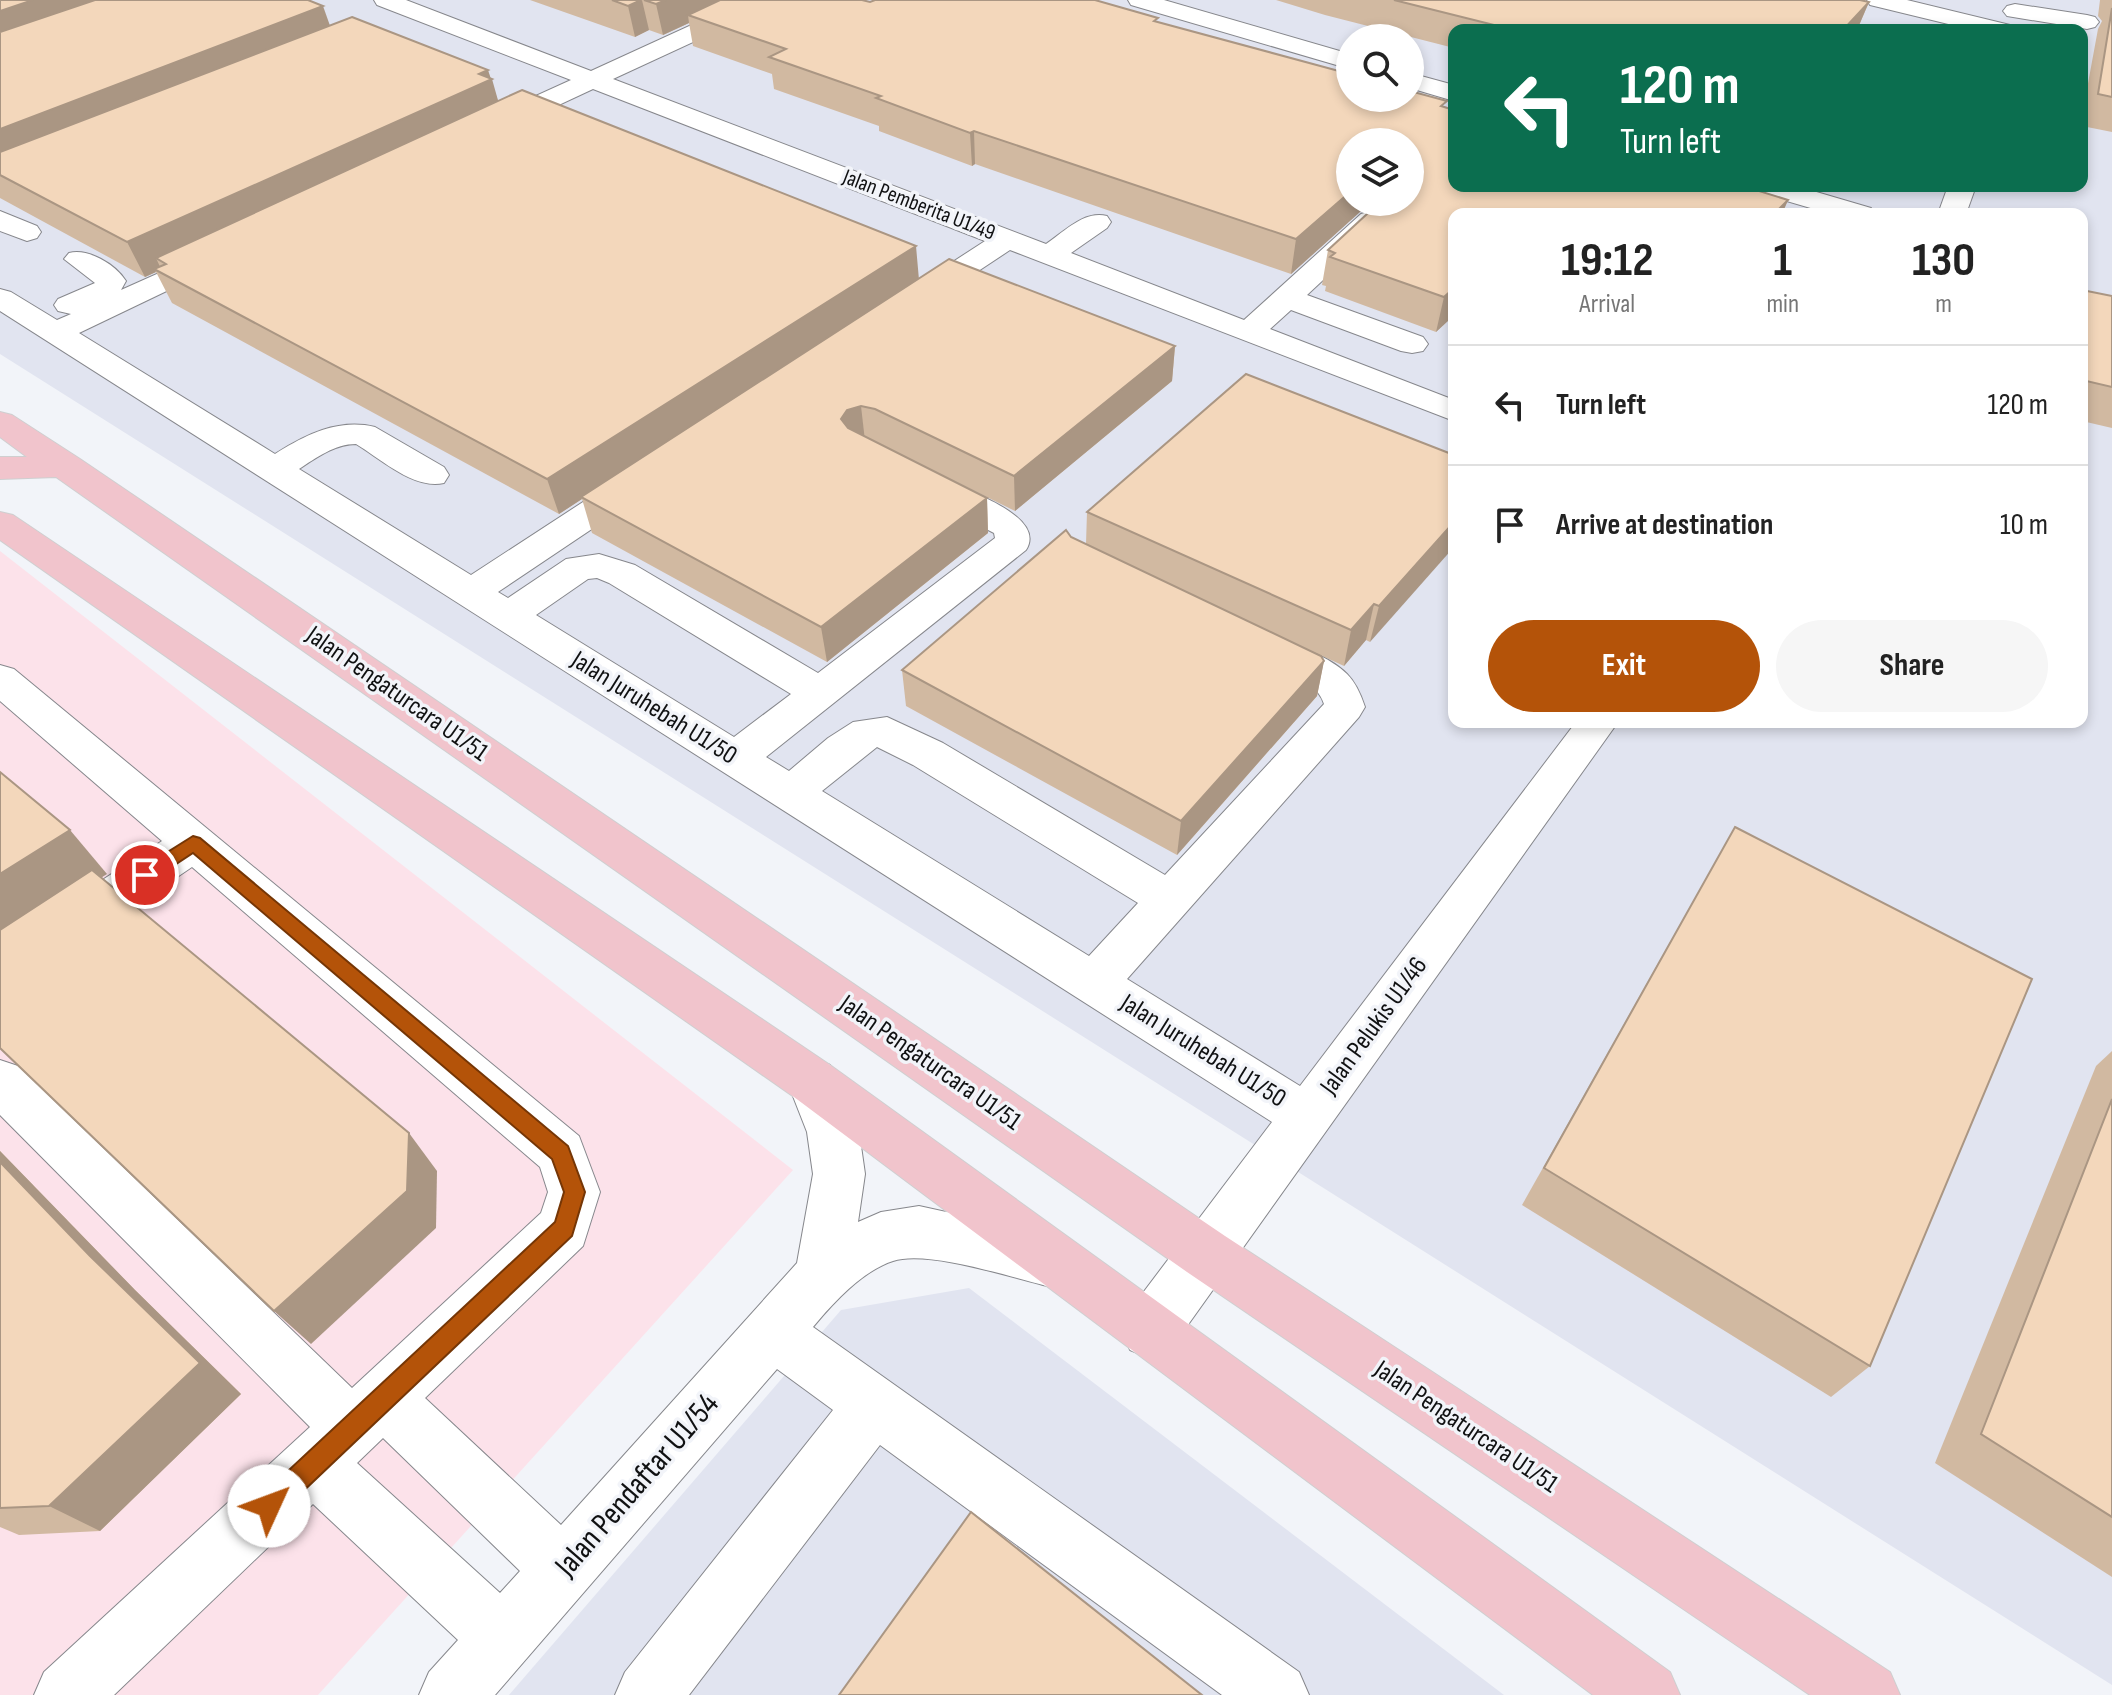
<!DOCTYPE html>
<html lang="en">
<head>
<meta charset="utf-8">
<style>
  :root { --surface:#fff; --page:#f6f6f6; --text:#222; --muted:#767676; --line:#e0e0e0; --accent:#b45309 }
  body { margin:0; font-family:"Sofia Sans Condensed",sans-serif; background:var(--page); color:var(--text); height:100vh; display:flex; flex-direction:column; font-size:30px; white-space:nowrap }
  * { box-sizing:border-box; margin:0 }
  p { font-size:26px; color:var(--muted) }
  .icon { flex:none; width:44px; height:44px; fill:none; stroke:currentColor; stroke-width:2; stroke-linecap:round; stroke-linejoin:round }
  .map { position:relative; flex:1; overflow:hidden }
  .side { position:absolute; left:1448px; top:208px; width:640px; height:520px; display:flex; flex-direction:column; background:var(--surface); border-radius:16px; box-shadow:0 4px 12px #0003 }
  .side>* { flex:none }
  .guide { position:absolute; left:1448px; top:24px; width:640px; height:168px; border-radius:16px; box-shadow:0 4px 12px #0003; background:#0b6e4f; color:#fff; overflow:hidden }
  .buttons { position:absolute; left:1336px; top:24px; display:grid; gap:16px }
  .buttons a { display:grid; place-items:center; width:88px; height:88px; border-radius:50%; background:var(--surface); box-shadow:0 4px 12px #0003; font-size:40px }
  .pin { position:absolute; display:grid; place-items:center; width:68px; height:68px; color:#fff; margin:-34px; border:4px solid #fff; border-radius:50%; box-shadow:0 2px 8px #0007 }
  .me { position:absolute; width:88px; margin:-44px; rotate:47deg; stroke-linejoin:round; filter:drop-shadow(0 0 6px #0008) }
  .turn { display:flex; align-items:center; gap:28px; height:168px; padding:0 40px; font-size:36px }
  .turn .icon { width:104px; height:104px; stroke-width:2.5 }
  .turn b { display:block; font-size:56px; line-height:68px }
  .eta { display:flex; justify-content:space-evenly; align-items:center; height:136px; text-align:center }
  .eta b { font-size:48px; font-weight:700; line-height:56px }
  .cta { display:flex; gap:16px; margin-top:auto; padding:16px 40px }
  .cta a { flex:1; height:92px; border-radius:48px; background:var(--accent); color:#fff; font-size:32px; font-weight:700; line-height:92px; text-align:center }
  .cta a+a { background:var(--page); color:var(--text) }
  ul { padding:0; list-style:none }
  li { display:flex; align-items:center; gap:24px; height:120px; padding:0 40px; border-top:2px solid var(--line) }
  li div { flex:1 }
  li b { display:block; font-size:30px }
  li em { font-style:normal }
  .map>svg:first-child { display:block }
  .commercial { fill:#fce2ea }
  .built { fill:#e1e4f0; fill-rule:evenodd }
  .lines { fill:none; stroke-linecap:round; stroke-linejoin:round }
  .minor-casing { stroke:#86878c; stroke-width:2 }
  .major-casing { stroke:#cfcfd0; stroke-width:2 }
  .minor { fill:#fff; fill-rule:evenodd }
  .major { fill:#f1c4cc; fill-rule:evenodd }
  .wall { fill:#d1b9a1 }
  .shaded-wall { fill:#aa9683 }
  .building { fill:#f3d7bb; stroke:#aa9683; stroke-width:2 }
  .route { fill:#b45309; stroke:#753606; stroke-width:2 }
  .labels { text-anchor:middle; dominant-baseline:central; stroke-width:7; stroke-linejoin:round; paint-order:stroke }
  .far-street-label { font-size:22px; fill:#101112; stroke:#f2f4f9 }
  .street-label { font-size:26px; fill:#101112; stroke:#f2f4f9 }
  .near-street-label { font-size:32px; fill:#101112; stroke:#f2f4f9 }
</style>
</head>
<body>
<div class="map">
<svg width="2112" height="1695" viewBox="0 0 2112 1695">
  <rect width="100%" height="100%" fill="#f2f4f9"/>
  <!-- commercial -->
  <polygon class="commercial" points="0,551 793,1170 318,1695 0,1695"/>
  <!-- built -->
  <g class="built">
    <path d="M0 0H2112V1685L0 354ZM1454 30H2082V186H1454ZM1350 38H1410V98H1350ZM1350 142H1410V202H1350ZM1454 214H2082V722H1454Z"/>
    <polygon points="969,1288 1504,1695 509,1695 841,1310"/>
  </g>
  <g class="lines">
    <defs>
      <g id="minor">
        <path d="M374 0H406L591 71 746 0H776L773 5 613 79 1046 244C1064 232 1084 210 1107 216L1111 222 1107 228 1071 253 1244 320 1361 214 1371 211 1381 214 1385 220 1381 226 1307 295 1423 337 1428 344 1423 351 1412 353 1401 351 1291 310 1270 329 1454 400V421L1010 250 927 305 916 308 905 305 901 299 905 293 985 241 593 89 503 131H485L481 125 485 119 571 80 377 5Z"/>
        <polygon points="1128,0 1164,0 1350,54 1350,69 1131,5"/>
        <polygon points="1867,0 1907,0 2010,25 2014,30 1973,30 1870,5"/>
        <polygon points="2015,4 2087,15 2095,17 2099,22 2095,27 2087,29 2007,16 2003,11 2007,6"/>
        <polygon points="1410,73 1454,85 1454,101 1410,88"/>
        <polygon points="1752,186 1796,186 1871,208 1875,214 1831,214 1756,192"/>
        <polygon points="1948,186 1976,186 1966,214 1938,214"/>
        <polygon points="0,211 37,226 41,232 37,238 27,241 0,231"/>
        <path d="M215 248 225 251 230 257 225 263 79 333 275 454C305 435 338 418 375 427L444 467 449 475 444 483C414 490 381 459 356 444 335 444 316 458 299 469L471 575 626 474 638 471 650 474 655 482 650 490 498 592 508 598 566 559 599 554 635 565 818 673 995 538 994 533 922 496 916 488 922 480 934 477 946 480C970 492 1047 517 1026 550L766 757 789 771 828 738 853 722 887 717 943 743 1165 875 1324 704C1314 671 1265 676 1249 650L1255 640C1279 634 1329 656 1347 674 1356 683 1361 695 1365 707L1359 717 1127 979 1300 1086 1576 722H1618L1170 1350 1150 1358 1130 1350 1122 1330 1130 1310 1272 1122 0 311V289L11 292 57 320 71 314 58 311 54 305 58 299 95 283 64 259 69 253C88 248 115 264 126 281L121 290ZM597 578 609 583 791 694 734 737 536 615 588 579ZM877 747 913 765 1138 903 1089 956 822 791Z"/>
        <path d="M0 665 14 669 579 1136 600 1192 583 1246 425 1398 561 1525 797 1263 813 1174 807 1132 787 1081 794 1065 812 1059 830 1065 859 1132 865 1174 858 1222 881 1212 919 1206 1055 1236 1074 1244 1082 1262 1074 1280 1055 1288C1016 1279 928 1249 893 1261 862 1271 833 1303 813 1327L1299 1672 1309 1695H1222L880 1445 689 1695H615L625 1672 833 1410 777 1369 495 1695H419L429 1672 458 1640 313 1504 114 1695H34L44 1672 310 1427 0 1115V1060L18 1066 352 1388 541 1213 548 1192 540 1167 192 867 17 986 0 992V947L162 841 0 701ZM383 1438 520 1571 500 1593 357 1463Z"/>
      </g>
      <g id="major">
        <polygon points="0,412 12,415 80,459 1225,1236 1890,1672 1900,1695 1810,1695 1187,1272 56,477 0,479 0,457 27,457 0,437"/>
        <polygon points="0,512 13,515 830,1065 1670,1672 1680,1695 1593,1695 794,1097 0,540"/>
      </g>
    </defs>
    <!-- minor casing -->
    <use href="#minor" class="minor-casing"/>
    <!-- major casing -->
    <use href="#major" class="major-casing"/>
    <!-- minor -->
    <use href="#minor" class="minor"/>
    <!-- major -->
    <use href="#major" class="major"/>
  </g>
  <!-- wall -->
  <g class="wall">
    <polygon points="0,0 330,26 490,78 498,101 919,278 1175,346 1172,381 1015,511 922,465 987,498 988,533 827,662 592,533 582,499 559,514 172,303 156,272 145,277 0,198"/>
    <polygon points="530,0 862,0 870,2 1158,22 1446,107 1454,186 1788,200 1782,214 1454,214 1454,320 1450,319 1436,332 1325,291 1326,286 1322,285 1328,250 1410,202 1410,142 1350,142 1350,202 1371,202 1291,274 975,164 972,166 879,131 879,126 774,89 772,74 693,46 689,23 663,35 649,30 635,37"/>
    <polygon points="1276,0 1860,0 1869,2 1857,30 1454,30 1454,48 1325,15"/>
    <polygon points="2100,0 2112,0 2112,132 2082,126 2082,116 2098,29 2102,21 2098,16"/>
    <polygon points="2082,290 2112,296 2112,428 2082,421"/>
    <polygon points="1454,455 1370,642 1366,640 1344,666 1268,631 1324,661 1317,696 1177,855 906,706 902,670 1071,537 1086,544 1087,512"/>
    <polygon points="1710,871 1870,1366 1831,1397 1522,1205"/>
    <polygon points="2112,1051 2112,1577 1935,1463 2096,1066"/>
    <polygon points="0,1151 135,1290 241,1394 100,1531 19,1535 0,1527"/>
  </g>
  <!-- shaded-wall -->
  <g class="shaded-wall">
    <polygon points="33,0 137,0 0,48 0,11"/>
    <polygon points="642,0 649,30 635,37 628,6"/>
    <polygon points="666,0 739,0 688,15 689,23 663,35 656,4"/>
    <polygon points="1869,2 1857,30 1843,30"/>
    <polygon points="323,6 334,37 0,170 0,129"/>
    <polygon points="488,70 491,79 492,79 501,111 166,264 156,258 161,269 154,269 156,272 145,277 127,242"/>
    <polygon points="974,131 975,164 972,166 970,133"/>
    <polygon points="1350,192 1350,202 1371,202 1291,274 1296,239"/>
    <polygon points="1788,200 1782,214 1774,214"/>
    <polygon points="916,246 919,280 581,497 582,499 559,514 547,479"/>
    <polygon points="1454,288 1454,301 1450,319 1436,332 1444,297"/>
    <polygon points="1175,346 1172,381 1015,511 1014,476"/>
    <polygon points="861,406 865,441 852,445 841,419 847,410"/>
    <polygon points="987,498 988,533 827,662 821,627"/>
    <polygon points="1454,522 1454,547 1370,642 1379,606"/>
    <polygon points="1374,604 1366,640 1344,666 1351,630"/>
    <polygon points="1324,661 1317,696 1177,855 1181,821"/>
    <polygon points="70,830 107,874 0,943 0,874"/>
    <polygon points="409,1133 437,1171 436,1228 311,1344 274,1311"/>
    <polygon points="0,1151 135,1290 241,1394 100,1531 49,1506 90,1256 0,1162"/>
  </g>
  <!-- building -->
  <g class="building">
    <polygon points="0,0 33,0 0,11"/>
    <polygon points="95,0 308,0 323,6 0,129 0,32"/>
    <polygon points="612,0 641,0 628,6"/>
    <polygon points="644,0 666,0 656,4"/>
    <polygon points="720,0 862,0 870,2 875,0 1095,0 1158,18 1154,21 1350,74 1350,98 1410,98 1410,91 1447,101 1441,106 1454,110 1454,186 1743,186 1788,200 1774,214 1454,214 1454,288 1444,297 1330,257 1335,253 1328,250 1380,202 1410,202 1410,142 1350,142 1350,192 1296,239 974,131 970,133 876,98 881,96 769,57 786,49 688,15"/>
    <polygon points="1394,0 1860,0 1869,2 1843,30 1514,30"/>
    <polygon points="2112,8 2112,97 2098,94"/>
    <polygon points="352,17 488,70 479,74 492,79 127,242 0,175 0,152"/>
    <polygon points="522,90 916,246 547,479 154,269 166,264 156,258"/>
    <polygon points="949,259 1175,346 1014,476 875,409 861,406 847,410 841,419 848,428 987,498 821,627 581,497"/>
    <polygon points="2082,290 2112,296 2112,387 2082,380"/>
    <polygon points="1246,374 1454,455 1454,522 1379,606 1374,604 1351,630 1087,512"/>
    <polygon points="1066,530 1071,537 1321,656 1324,661 1181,821 902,670"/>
    <polygon points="0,772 70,830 0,874"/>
    <polygon points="1735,827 2032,979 1870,1366 1544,1168"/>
    <polygon points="92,870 409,1133 407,1191 274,1311 0,1048 0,930"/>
    <polygon points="2112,1099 2112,1517 1981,1434"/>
    <polygon points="0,1162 90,1256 200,1363 49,1506 0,1508"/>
    <polygon points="971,1512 1202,1695 839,1695"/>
  </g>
  <!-- route -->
  <polygon class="route" points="193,836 200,838 568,1146 585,1192 572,1236 278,1515 269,1518 260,1515 257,1506 260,1497 555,1222 564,1192 552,1159 193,853 152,880 139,880 136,875 139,870"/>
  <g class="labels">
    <!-- far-street labels -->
    <g class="far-street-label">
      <text transform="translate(919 205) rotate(21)">Jalan Pemberita U1/49</text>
    </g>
    <!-- street labels -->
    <g class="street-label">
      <text transform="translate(397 694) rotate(35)">Jalan Pengaturcara U1/51</text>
      <text transform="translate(654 708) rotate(32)">Jalan Juruhebah U1/50</text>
      <text transform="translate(1374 1026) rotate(-54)">Jalan Pelukis U1/46</text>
      <text transform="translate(1203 1051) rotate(32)">Jalan Juruhebah U1/50</text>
      <text transform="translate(930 1063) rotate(35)">Jalan Pengaturcara U1/51</text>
      <text transform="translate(1466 1427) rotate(34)">Jalan Pengaturcara U1/51</text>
    </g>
    <!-- near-street labels -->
    <g class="near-street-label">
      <text transform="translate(637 1485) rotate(-49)">Jalan Pendaftar U1/54</text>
    </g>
  </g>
</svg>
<div class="buttons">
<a><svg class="icon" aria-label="search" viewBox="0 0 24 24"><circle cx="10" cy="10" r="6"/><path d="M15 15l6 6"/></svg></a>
<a><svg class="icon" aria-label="layers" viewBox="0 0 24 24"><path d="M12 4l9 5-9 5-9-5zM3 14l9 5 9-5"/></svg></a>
</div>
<div class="pin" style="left:145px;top:875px;background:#d93025"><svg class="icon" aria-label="arrive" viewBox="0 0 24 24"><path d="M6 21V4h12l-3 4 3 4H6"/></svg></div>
<svg class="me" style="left:269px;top:1506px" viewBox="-20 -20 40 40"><circle r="19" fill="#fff"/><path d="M0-13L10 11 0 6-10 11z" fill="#b45309"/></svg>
<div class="guide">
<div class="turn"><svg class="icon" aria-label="left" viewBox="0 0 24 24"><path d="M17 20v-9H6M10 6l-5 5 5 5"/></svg><div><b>120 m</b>Turn left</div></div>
</div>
<section class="side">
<div class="eta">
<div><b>19:12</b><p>Arrival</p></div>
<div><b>1</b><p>min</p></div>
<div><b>130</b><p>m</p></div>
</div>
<ul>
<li><svg class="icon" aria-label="left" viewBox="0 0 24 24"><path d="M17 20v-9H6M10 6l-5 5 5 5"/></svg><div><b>Turn left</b></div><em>120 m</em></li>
<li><svg class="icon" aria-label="arrive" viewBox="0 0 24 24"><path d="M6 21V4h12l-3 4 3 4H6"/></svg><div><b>Arrive at destination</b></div><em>10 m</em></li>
</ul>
<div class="cta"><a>Exit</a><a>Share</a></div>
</section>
</div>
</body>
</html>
